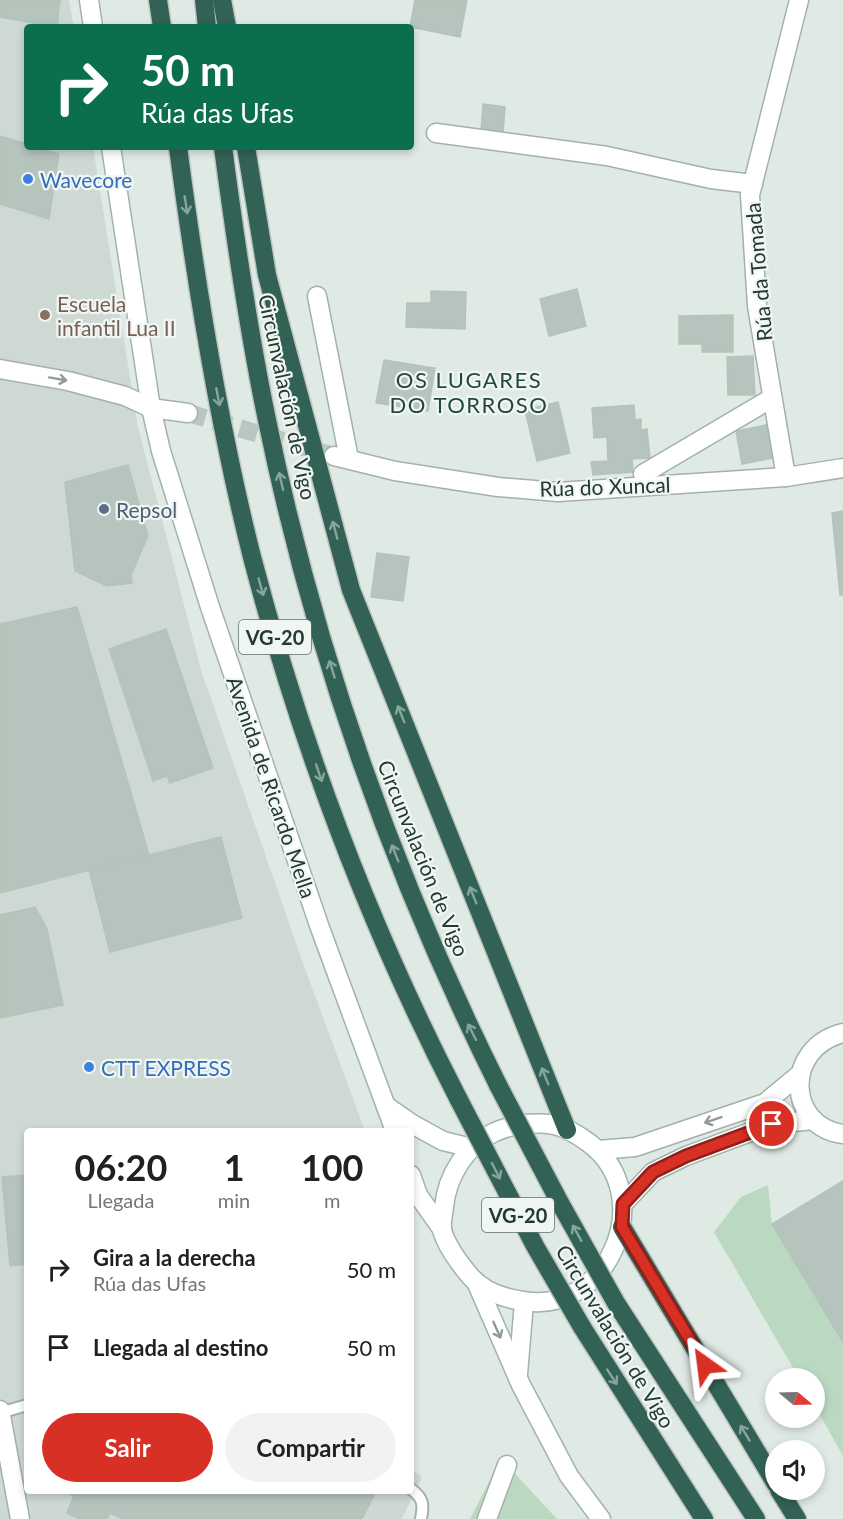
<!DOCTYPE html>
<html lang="es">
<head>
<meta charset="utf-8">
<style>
  :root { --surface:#fff; --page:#f2f2f2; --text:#202124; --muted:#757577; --accent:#d93025 }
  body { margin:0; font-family:Lato,sans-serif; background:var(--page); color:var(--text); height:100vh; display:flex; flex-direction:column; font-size:22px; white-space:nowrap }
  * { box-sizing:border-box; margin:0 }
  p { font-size:20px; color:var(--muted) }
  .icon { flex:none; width:33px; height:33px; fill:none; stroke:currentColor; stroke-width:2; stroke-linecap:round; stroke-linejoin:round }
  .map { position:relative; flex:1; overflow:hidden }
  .side { position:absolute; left:24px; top:1128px; width:390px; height:366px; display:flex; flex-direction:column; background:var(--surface); border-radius:6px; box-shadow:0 3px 9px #0003 }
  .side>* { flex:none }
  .banner { position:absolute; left:24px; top:24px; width:390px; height:126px; border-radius:6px; box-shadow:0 3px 9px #0003; background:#0b6e4f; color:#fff; overflow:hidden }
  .needle { width:39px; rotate:109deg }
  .tools { position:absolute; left:765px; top:1368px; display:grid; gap:12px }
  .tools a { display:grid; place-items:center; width:60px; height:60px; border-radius:50%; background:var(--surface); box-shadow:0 3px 9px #0003; font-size:30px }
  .pin { position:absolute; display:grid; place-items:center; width:51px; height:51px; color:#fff; margin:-26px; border:3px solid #fff; border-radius:50%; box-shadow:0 2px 6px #0007 }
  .me { position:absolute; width:66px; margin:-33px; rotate:329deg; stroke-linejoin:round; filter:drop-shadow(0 0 4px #0008) }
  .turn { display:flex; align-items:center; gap:21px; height:126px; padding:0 18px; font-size:27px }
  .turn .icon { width:78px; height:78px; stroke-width:2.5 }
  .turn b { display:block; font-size:42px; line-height:51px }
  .eta { display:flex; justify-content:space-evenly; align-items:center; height:102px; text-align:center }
  .eta b { font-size:36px; font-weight:700; line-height:42px }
  .primary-button { display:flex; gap:12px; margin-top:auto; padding:12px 18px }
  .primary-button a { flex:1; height:69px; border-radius:36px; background:var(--accent); color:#fff; font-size:24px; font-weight:700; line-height:69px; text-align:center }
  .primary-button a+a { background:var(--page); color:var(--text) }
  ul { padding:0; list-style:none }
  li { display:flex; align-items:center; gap:18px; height:78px; padding:0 18px }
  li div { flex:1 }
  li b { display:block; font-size:22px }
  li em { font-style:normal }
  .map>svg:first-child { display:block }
  .built { fill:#cfd9d4 }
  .green { fill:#bbd9c1 }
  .building { fill:#b6c4be; stroke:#b4c3bb; stroke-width:1.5 }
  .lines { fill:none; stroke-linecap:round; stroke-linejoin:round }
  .street-tunnel { stroke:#bac7c1; stroke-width:18; stroke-dasharray:18 9; stroke-linecap:butt }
  .lane-casing { stroke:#a4b1ab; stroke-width:14 }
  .street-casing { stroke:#a4b1ab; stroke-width:21 }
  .secondary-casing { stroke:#a1b4ac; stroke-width:21 }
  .highway-casing { stroke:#bdc4c1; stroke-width:21 }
  .lane { stroke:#fff; stroke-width:10 }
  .street { stroke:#fff; stroke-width:18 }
  .secondary { stroke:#fff; stroke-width:18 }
  .highway { stroke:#316255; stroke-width:18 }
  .highway-bridge-casing { stroke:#bdc4c1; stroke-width:21; stroke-linecap:butt }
  .highway-bridge { stroke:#316255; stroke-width:18 }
  .oneway { stroke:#87a59c }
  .oneway2 { stroke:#919c98 }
  .route-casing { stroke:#8d1f18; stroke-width:15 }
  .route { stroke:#d93025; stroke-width:10 }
  .shop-dot { fill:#3f7fe0; stroke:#f0f7f3; stroke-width:2 }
  .education-dot { fill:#8d6e63; stroke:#f0f7f3; stroke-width:2 }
  .service-dot { fill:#5c6f8a; stroke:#f0f7f3; stroke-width:2 }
  .labels { text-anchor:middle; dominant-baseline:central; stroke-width:4.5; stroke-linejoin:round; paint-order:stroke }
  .shield { fill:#f0f7f3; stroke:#60726b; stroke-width:1.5 }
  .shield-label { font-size:20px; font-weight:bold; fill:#233931 }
  .shop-label { font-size:21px; fill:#366cbe; stroke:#f0f7f3; text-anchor:start }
  .street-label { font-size:21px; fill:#233931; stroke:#f0f7f3 }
  .education-label { font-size:21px; fill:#785e54; stroke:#f0f7f3; text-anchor:start }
  .service-label { font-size:21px; fill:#4e5e75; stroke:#f0f7f3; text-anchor:start }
  .neighbourhood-label { font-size:22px; letter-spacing:1.5px; fill:#21493c; stroke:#f0f7f3 }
</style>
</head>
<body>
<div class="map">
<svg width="843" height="1519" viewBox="0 0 843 1519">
  <rect width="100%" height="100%" fill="#e0eae5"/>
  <!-- built -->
  <polygon class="built" points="0,0 69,0 74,27 27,27 27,147 93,147 138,427 201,670 303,963 365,1131 27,1131 27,1491 411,1491 411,1469 422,1477 402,1519 0,1519"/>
  <!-- green -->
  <g class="green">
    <polygon points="768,1185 772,1224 843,1341 843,1456 815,1406 814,1378 799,1378 714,1232 741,1197"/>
    <polygon points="501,1458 557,1519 470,1519"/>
  </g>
  <!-- building -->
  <g class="building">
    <polygon points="0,0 60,0 57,27 0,17"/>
    <polygon points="415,0 467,0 460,37 410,27"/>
    <polygon points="483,104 505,107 503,134 481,132"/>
    <polygon points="0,136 27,144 27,147 35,147 59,154 49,219 0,204"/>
    <polygon points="577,289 586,326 549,336 540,299"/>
    <polygon points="431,291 466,292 465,329 406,327 407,303 431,303"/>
    <polygon points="733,315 733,352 702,352 702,344 679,344 679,316"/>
    <polygon points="753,356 755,395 728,395 727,357"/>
    <polygon points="384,360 435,368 428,411 376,403"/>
    <polygon points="558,402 570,453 537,461 525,410"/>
    <polygon points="634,405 635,420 641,419 641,430 647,429 650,458 632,459 633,472 593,475 591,462 608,461 607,437 594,438 592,408"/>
    <polygon points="766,425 773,458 742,464 736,431"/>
    <polygon points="128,465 148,536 131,575 132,583 107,586 75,571 65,482"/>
    <polygon points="843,511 843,595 840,595 832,513"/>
    <polygon points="377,553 409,557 403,601 371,597"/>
    <polygon points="77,607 149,855 0,893 0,624"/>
    <polygon points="166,629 213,768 170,783 167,776 153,781 109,649"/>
    <polygon points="221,837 242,918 110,952 89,870"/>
    <polygon points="35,907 47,929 63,1005 0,1018 0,915"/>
    <polygon points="27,1175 27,1264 10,1266 2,1177"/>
    <polygon points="843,1181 843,1342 772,1224"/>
    <polygon points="64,1491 376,1491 362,1519 123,1519 110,1513 107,1519 80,1519 67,1513 74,1496"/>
  </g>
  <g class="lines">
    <!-- street-tunnel -->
    <polyline class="street-tunnel" points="188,413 334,456"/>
    <defs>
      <g id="lane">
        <polyline points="0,1413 27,1405"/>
        <path d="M411 1489C423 1498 424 1504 421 1519"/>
      </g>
      <g id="street">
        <polyline points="436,133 607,156 711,179 753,184"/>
        <polyline points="317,296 349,459"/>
        <polyline points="0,369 68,381 125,396 151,408 188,413"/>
        <polyline points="334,456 395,471 498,487 558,492 786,477 843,468"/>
        <polyline points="643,474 772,398"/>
        <polyline points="786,477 757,306 750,195 799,0"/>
        <path d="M843 1033C783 1048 787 1127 843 1134"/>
        <polyline points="598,1150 635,1147 765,1103 800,1074"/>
        <polyline points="623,1204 653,1172 686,1156 772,1124 814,1120"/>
        <polyline points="0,1410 20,1519"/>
        <polyline points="487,1519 507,1465"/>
      </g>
      <g id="secondary">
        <polyline points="89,0 93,27"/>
        <polyline points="111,147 151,408 161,451 210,607 320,928 395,1131"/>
        <polyline points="386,1106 412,1124 443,1141 472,1148"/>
        <path d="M521 1124C530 1124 540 1123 549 1124 564 1126 577 1134 589 1143 661 1197 606 1320 518 1300 500 1297 482 1290 470 1276 460 1264 446 1245 442 1230 441 1223 443 1214 444 1207 447 1176 466 1145 495 1132 503 1128 513 1126 521 1124Z"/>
        <polyline points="411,1175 418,1195 442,1229"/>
        <polyline points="477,1284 521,1385 569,1476 601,1519"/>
        <polyline points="518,1374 524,1302"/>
      </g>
      <g id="highway">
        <polyline points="158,0 162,27"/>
        <polyline points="204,0 207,27"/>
        <polyline points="222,0 227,27"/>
        <path d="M178 147C196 284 218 423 252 557 301 745 370 928 459 1100"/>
        <path d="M223 147C235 238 248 329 267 420 314 650 393 874 498 1085"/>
        <polyline points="246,147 267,275 351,590 567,1130"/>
        <polyline points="622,1227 776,1484"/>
        <polyline points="616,1303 756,1519"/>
        <polyline points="582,1327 704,1519"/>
        <polyline points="779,1490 797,1519"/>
      </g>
    </defs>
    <!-- lane casing -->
    <use href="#lane" class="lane-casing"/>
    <!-- street casing -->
    <use href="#street" class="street-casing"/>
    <!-- secondary casing -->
    <use href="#secondary" class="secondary-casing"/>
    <!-- highway casing -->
    <use href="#highway" class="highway-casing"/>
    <!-- lane -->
    <use href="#lane" class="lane"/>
    <!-- street -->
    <use href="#street" class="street"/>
    <!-- secondary -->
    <use href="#secondary" class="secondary"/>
    <!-- highway -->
    <use href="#highway" class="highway"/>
    <defs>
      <g id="highway-bridge">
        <polyline points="498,1085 560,1203 616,1303"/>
        <polyline points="459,1100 535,1246 582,1327"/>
      </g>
    </defs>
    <!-- highway-bridge casing -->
    <use href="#highway-bridge" class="highway-bridge-casing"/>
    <!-- highway-bridge -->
    <use href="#highway-bridge" class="highway-bridge"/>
  </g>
  <!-- one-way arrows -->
  <defs><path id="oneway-shaft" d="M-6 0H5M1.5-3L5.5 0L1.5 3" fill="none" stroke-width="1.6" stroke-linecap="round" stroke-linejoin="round" transform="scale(1.5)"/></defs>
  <g class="oneway">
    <use href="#oneway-shaft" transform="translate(186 205) rotate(81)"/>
    <use href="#oneway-shaft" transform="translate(218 397) rotate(79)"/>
    <use href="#oneway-shaft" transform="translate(281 481) rotate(-103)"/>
    <use href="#oneway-shaft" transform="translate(335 530) rotate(-105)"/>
    <use href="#oneway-shaft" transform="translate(261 587) rotate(74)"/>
    <use href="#oneway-shaft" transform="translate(332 669) rotate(-107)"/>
    <use href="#oneway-shaft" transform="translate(401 714) rotate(-112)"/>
    <use href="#oneway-shaft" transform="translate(319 773) rotate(71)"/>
    <use href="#oneway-shaft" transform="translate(395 853) rotate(-112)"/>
    <use href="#oneway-shaft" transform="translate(473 895) rotate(-112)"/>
    <use href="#oneway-shaft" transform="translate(472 1032) rotate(-117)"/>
    <use href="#oneway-shaft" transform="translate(545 1076) rotate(-112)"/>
    <use href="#oneway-shaft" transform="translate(496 1171) rotate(63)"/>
    <use href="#oneway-shaft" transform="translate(577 1233) rotate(-119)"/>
    <use href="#oneway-shaft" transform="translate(612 1377) rotate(57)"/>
    <use href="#oneway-shaft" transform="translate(745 1433) rotate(-121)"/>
  </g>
  <g class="oneway2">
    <use href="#oneway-shaft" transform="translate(58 379) rotate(10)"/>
    <use href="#oneway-shaft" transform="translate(713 1120) rotate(161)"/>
    <use href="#oneway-shaft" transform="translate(497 1330) rotate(66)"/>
  </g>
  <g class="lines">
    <defs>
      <polyline id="route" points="705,1365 622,1227 623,1204 653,1172 686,1156 772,1124"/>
    </defs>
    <!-- route casing -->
    <use href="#route" class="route-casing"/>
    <!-- route -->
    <use href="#route" class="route"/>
  </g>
  <!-- markers -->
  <g class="shop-dot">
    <circle cx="28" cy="179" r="6"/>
    <circle cx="89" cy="1067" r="6"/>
  </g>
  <circle class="education-dot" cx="45" cy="315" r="6"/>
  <circle class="service-dot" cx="104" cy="509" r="6"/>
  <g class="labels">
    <!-- shield labels -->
    <g class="shield">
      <rect x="239" y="620" width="72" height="34" rx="4.5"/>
      <rect x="482" y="1198" width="72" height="34" rx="4.5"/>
    </g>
    <g class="shield-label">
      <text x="275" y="637">VG-20</text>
      <text x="518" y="1215">VG-20</text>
    </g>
    <!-- shop labels -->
    <g class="shop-label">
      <text x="40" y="179">Wavecore</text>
      <text x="101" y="1067">CTT EXPRESS</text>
    </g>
    <!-- street labels -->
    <g class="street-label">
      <text transform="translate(758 272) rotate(-95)">Rúa da Tomada</text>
      <text transform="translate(288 397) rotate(78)">Circunvalación de Vigo</text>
      <text transform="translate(605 486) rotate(-2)">Rúa do Xuncal</text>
      <text transform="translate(272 787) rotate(71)">Avenida de Ricardo Mella</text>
      <text transform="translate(424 858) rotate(68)">Circunvalación de Vigo</text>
      <text transform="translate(616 1336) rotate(59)">Circunvalación de Vigo</text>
    </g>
    <!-- education labels -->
    <g class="education-label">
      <text x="57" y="303">Escuela<tspan x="57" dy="24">infantil Lua II</tspan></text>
    </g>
    <!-- service labels -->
    <g class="service-label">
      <text x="116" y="509">Repsol</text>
    </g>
    <!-- neighbourhood labels -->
    <g class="neighbourhood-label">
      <text x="469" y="379">OS LUGARES<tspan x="469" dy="25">DO TORROSO</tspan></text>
    </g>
  </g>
</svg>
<div class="tools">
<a><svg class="needle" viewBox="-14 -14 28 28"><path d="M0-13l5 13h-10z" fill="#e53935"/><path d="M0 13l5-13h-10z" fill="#757577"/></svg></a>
<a><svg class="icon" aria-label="sound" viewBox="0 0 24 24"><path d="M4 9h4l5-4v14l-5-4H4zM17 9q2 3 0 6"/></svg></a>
</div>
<div class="pin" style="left:772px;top:1124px;background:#d93025"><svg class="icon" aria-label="arrive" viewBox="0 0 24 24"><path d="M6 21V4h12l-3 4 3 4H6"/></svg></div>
<svg class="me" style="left:705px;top:1365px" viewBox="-20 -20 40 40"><path d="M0-17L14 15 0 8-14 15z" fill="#d93025" stroke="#fff" stroke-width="4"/></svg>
<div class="banner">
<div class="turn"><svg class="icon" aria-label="right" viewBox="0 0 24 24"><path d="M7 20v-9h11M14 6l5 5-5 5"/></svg><div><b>50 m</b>Rúa das Ufas</div></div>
</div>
<section class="side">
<div class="eta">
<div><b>06:20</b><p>Llegada</p></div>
<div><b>1</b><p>min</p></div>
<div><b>100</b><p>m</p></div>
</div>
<ul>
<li><svg class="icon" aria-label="right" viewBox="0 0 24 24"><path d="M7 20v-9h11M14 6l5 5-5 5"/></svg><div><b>Gira a la derecha</b><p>Rúa das Ufas</p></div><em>50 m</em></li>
<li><svg class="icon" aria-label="arrive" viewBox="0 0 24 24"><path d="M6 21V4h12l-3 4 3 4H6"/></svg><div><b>Llegada al destino</b></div><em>50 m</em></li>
</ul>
<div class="primary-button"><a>Salir</a><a>Compartir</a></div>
</section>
</div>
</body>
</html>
